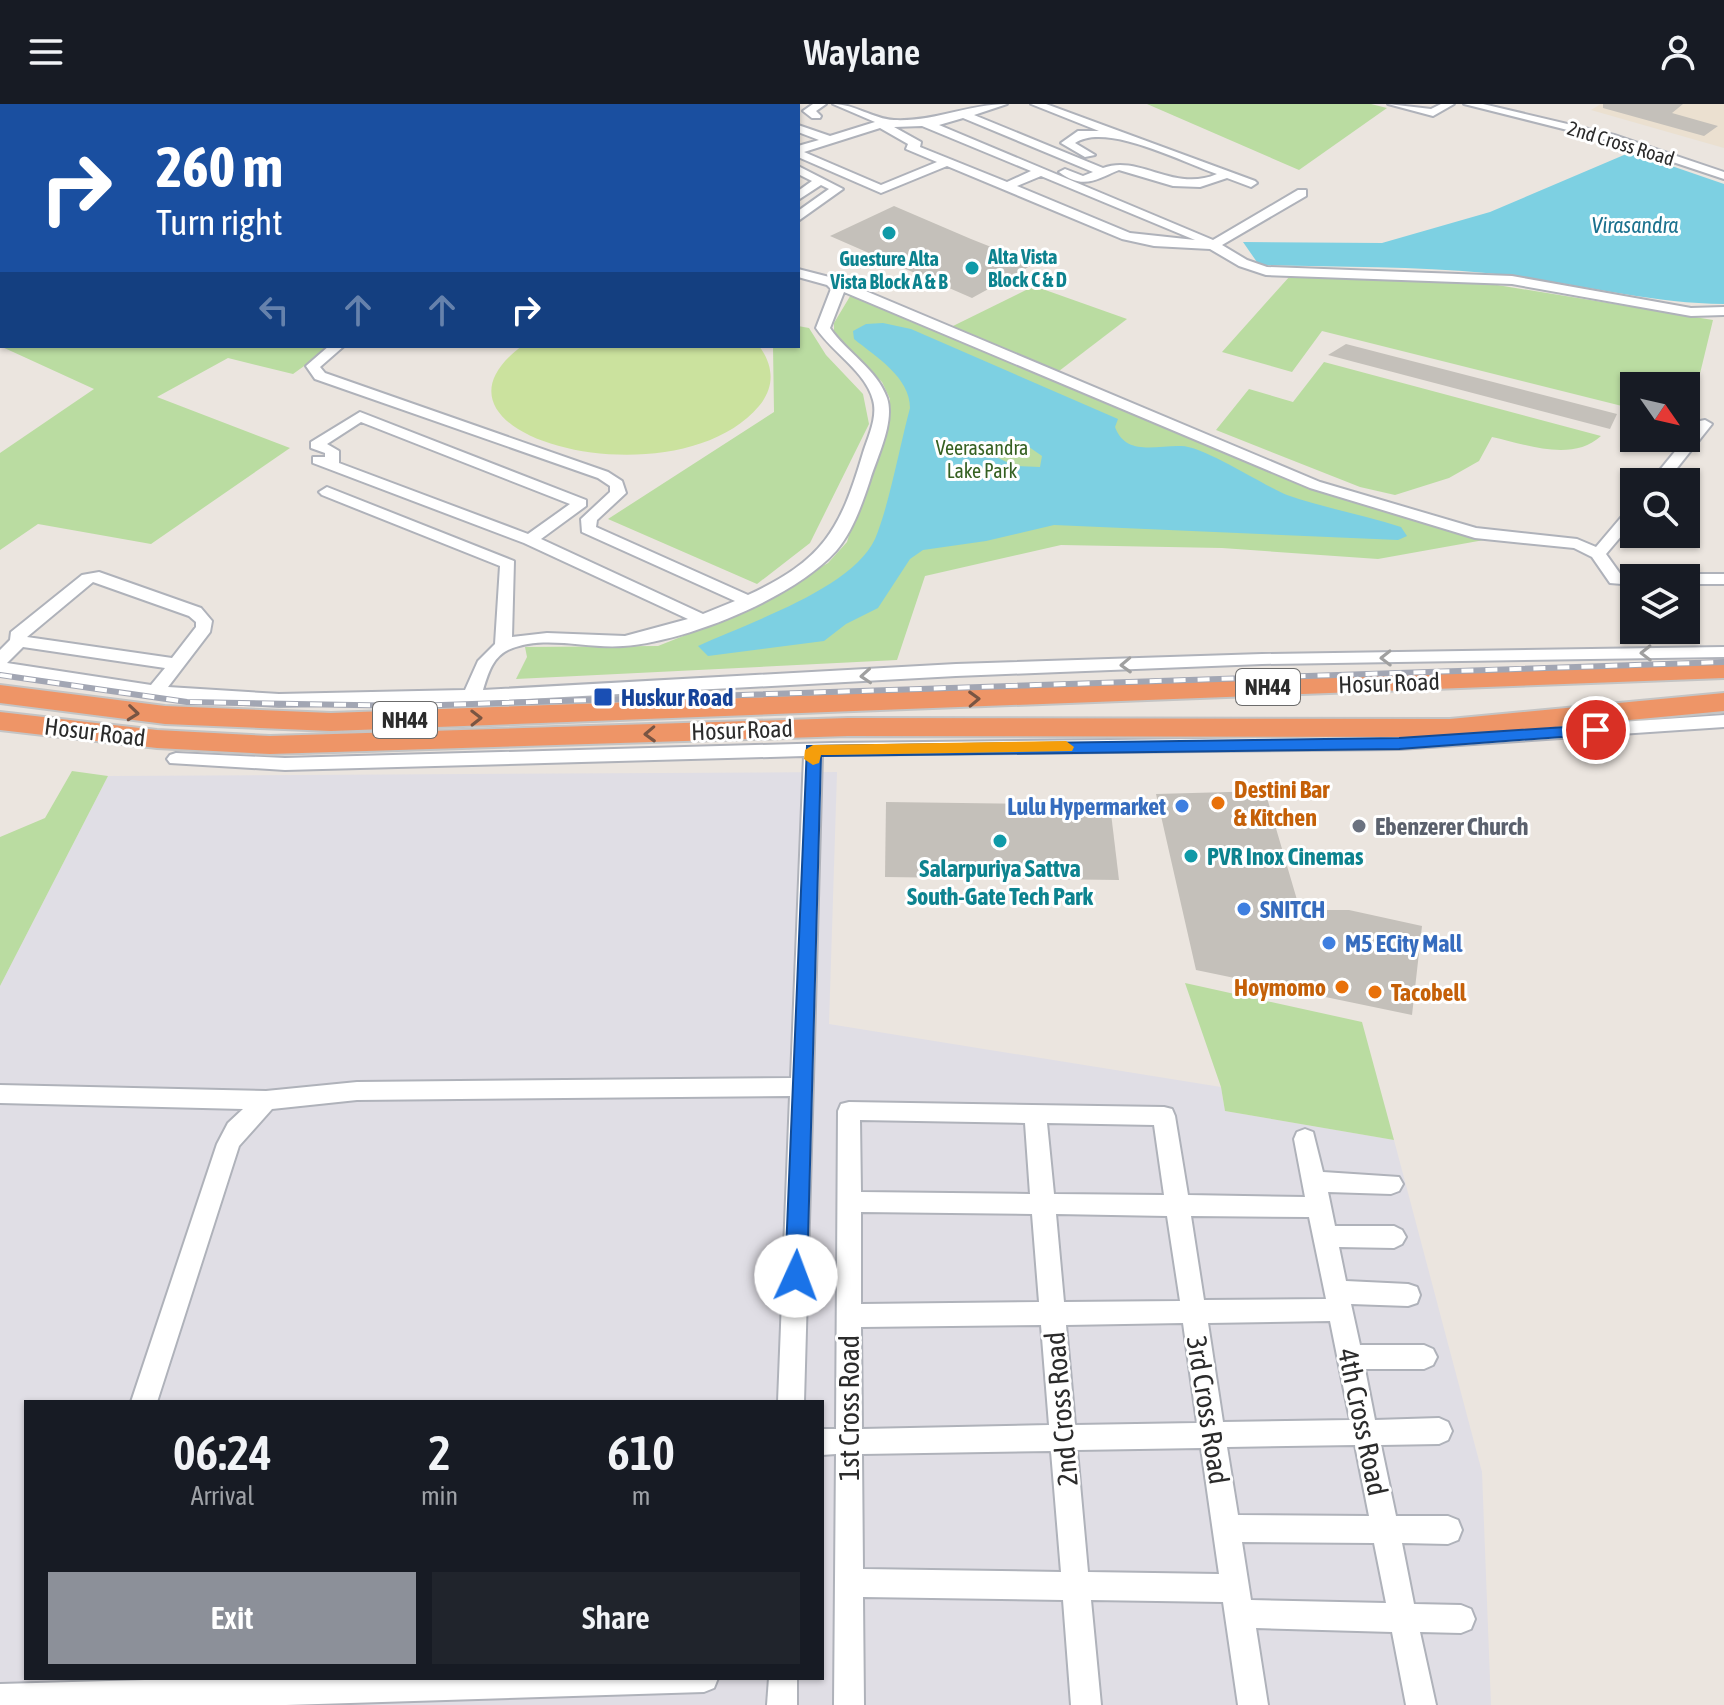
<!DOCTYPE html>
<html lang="en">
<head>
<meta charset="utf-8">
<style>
  :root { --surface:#171b24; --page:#20242c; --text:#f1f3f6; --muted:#9ea1a6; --accent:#8c9099 }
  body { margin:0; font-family:"Asap Condensed",sans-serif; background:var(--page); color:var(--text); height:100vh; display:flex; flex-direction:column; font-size:30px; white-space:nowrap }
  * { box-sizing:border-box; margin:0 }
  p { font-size:26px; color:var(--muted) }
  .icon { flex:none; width:44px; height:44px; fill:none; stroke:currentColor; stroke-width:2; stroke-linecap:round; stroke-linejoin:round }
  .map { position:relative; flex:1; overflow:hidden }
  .panel { position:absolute; left:24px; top:1296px; width:800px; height:280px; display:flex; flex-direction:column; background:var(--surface); border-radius:0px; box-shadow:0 2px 6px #0004 }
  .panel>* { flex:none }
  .banner { position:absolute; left:0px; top:0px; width:800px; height:244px; box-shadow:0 2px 6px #0004; background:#1a4fa0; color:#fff; overflow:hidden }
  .needle { width:52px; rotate:124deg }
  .fabs { position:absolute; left:1620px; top:268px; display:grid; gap:16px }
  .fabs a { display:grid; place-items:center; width:80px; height:80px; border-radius:0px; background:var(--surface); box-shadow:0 2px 6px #0004; font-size:40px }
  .pin { position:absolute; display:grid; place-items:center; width:68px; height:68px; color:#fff; margin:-34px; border:4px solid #fff; border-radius:50%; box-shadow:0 2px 8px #0007 }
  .me { position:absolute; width:88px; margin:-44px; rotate:2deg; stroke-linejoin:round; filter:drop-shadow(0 0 6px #0008) }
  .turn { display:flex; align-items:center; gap:28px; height:168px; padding:0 24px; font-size:36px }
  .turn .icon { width:104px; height:104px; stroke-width:2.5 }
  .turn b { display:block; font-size:56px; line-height:68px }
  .lanes { display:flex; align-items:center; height:76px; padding:0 24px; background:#0003; justify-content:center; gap:40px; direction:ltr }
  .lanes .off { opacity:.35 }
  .eta { display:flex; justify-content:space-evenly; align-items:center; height:136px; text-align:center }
  .eta b { font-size:48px; font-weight:600; line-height:56px }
  .button { display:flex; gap:16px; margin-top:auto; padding:16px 24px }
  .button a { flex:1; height:92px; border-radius:0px; background:var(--accent); color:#fff; font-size:32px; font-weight:600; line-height:92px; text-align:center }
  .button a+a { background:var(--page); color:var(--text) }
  header { display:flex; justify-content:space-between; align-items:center; height:104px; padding:0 24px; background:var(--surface); font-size:36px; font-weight:600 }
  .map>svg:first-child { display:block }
  .industrial { fill:#e0dee5; fill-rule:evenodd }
  .education { fill:#ebe0d0 }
  .green { fill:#badca1 }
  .pitch { fill:#cbe29e }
  .water { fill:#7dd0e2; fill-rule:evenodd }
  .building { fill:#c4c0ba }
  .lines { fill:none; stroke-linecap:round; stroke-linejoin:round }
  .minor-casing { stroke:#afb2ba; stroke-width:4 }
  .highway-casing { stroke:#c4c4c4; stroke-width:4 }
  .minor { fill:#fff; fill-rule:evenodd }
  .highway { fill:#ee9567; fill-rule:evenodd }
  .rail-casing { stroke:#a2a6b3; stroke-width:6 }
  .rail { stroke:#fff; stroke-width:4; stroke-dasharray:12; stroke-linecap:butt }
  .oneway { stroke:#a0a0a0 }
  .oneway2 { stroke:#795543 }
  .route { fill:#1a73e8; stroke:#114b97; stroke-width:2 }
  .slow { fill:#f59e0b }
  .culture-dot { fill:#0f9aa8; stroke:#fff; stroke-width:3 }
  .transit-dot { fill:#1a4fb4; stroke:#fff; stroke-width:3 }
  .food-dot { fill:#e8710a; stroke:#fff; stroke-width:3 }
  .shop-dot { fill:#3f7fe0; stroke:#fff; stroke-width:3 }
  .worship-dot { fill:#6b7280; stroke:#fff; stroke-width:3 }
  .labels { text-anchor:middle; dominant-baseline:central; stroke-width:6; stroke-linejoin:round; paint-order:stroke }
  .far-street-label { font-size:20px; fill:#2b2b2b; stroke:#fff }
  .far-culture-label { font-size:20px; font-weight:bold; fill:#0d838f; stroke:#fff; text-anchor:start }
  .far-park-label { font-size:20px; fill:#356122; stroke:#fff }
  .far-water-label { font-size:22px; font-style:italic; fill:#1b718e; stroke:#fff }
  .shield { fill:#fff; stroke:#6b6b6b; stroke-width:2 }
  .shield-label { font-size:22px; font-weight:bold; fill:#2b2b2b }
  .street-label { font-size:24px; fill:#2b2b2b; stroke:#fff }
  .transit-label { font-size:24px; font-weight:bold; fill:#164399; stroke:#fff; text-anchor:start }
  .food-label { font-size:24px; font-weight:bold; fill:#c56008; stroke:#fff; text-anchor:start }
  .shop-label { font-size:24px; font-weight:bold; fill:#366cbe; stroke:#fff; text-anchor:start }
  .worship-label { font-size:24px; font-weight:bold; fill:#5b616d; stroke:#fff; text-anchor:start }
  .culture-label { font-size:24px; font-weight:bold; fill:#0d838f; stroke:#fff; text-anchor:start }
  .near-street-label { font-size:28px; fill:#2b2b2b; stroke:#fff }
</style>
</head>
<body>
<header><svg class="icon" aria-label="menu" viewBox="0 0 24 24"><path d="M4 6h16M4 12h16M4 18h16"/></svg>Waylane<svg class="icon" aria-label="person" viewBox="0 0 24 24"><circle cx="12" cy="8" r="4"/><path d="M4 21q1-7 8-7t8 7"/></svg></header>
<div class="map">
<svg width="1724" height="1601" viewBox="0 0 1724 1601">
  <rect width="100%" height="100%" fill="#ebe5df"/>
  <!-- industrial -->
  <path class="industrial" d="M837 668 829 920 1221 983 1225 1007 1394 1036 1482 1368 1491 1601H0V882L108 672ZM26 1298H822V1574H26Z"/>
  <!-- education -->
  <polygon class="education" points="1601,0 1724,0 1724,44 1591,6"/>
  <!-- green -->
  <g class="green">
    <polygon points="1147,0 1371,0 1387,4 1299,66"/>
    <polygon points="2,107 2,242 332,242 293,270 228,254 157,293 290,344 151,440 38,420 0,446 0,349 94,285 0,242"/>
    <polygon points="1290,172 1485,179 1713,216 1688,319 1686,282 1634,282 1634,305 1322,227 1292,268 1222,248"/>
    <polygon points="1034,182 1127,215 1059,267 951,223"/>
    <polygon points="852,189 1361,399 1484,436 1378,455 1222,444 1061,441 925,472 897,556 516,575 527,553 525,543 658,542 731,513 828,459 847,438 890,295 882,278 834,231 834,219"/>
    <polygon points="798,222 809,224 826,251 863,290 869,320 810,439 757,480 608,415 774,308 773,242 798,242"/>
    <path d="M1324 258 1601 332C1572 359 1525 340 1492 333L1479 357 1449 374 1395 391 1360 383 1216 326 1249 285 1293 298Z"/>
    <polygon points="72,667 108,672 0,882 0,733 45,714"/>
    <polygon points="1185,879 1362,918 1394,1036 1225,1007 1221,983"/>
  </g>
  <!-- pitch -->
  <path class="pitch" d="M522 242H759C774 262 775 283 759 302 676 401 400 333 522 242Z"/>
  <!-- water -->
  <g class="water">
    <path d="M1631 48 1724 80V200C1644 199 1566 176 1486 169 1411 162 1334 163 1259 161L1243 138 1382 139 1490 108Z"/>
    <path d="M883 219 911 225 1118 315 1115 323C1126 353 1158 341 1181 342 1204 342 1264 382 1287 391 1324 404 1364 411 1401 423L1407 432 1398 436 1054 421 986 437 923 446 910 455 878 504 846 520 824 537 708 552 698 542C747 519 852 485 875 435 889 402 900 341 910 304 910 273 876 253 854 235L853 227 866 220ZM1019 336 1042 352 1040 363 1015 362 990 350V345L1002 338Z"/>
  </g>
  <!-- building -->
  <g class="building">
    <polygon points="1603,0 1683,0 1672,9 1718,22 1704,32 1603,4"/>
    <polygon points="894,102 971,135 1034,160 972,194 830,132"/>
    <polygon points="1346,240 1617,310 1610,325 1328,251"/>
    <polygon points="1265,687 1300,806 1349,806 1422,822 1412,911 1196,866 1156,690"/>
    <polygon points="886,698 1110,701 1119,776 885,773"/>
  </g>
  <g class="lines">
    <defs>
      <g id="minor">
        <polygon points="127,0 139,0 140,2 128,2"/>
        <polygon points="214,0 226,0 227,2 215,2"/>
        <polygon points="290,0 302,0 303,2 291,2"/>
        <polygon points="363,0 373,0 374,2 364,2"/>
        <polygon points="634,0 648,0 649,2 635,2"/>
        <polygon points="730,0 745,0 746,2 731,2"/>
        <polygon points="813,0 826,0 816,7 821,12 820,14 812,14 803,7"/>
        <path d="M833 0C855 0 873 15 894 16 934 18 969 0 1007 0L974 11 1103 64C1139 50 1174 89 1217 70 1182 58 1106 18 1075 39L1095 51 1085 53 1061 39 1078 27H1099L1031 0H1046L1255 77 1257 79 1251 83 1227 74 1200 83 1173 82 1119 66C1098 74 1084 87 1059 68L1065 65 1083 72 1093 68 963 14 939 21 1213 136 1298 86H1306V92L1222 141 1247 156 1267 163 1512 172 1691 204 1724 203V211L1691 212 1512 180 1266 171 1239 162 1210 145 1154 142 1122 135 947 62 881 89 798 53V42L819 36 798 28V21L830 32 875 18ZM922 22 1031 67 1007 78 920 43 921 38 894 23ZM880 24 908 40 906 45 937 58 881 81 804 48ZM1041 72 1195 136 1130 129 1017 82Z"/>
        <polygon points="1388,0 1431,5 1441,0 1454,0 1433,12"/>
        <polygon points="1464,0 1483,0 1614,31 1724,68 1724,75 1607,36"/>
        <polygon points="798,62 843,85 798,117 798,107 829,85 821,81 798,96 798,87 812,77 798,70"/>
        <path d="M798 165 837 175 1320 378 1476 424 1577 435 1596 443 1629 404 1634 402V417L1606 450 1621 471 1641 474H1634V481L1610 479 1592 453 1574 444 1475 434 1310 384 844 188 830 224C846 248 877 265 887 294 895 318 877 353 870 376 862 400 853 427 836 447 794 494 685 538 623 542 586 545 543 530 508 546 492 554 488 570 483 586L956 560 1262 550 1724 543V553L1262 560 956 572 472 598 279 602 175 596 0 570V546L10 536 11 528 82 471 99 468 201 504 212 517 210 528 168 583 279 590 465 586 478 557 495 540 500 462 322 391 319 388 327 383 514 457 512 533 547 529 625 532 688 515 524 439 313 359V353H325V349L311 344V338L360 308 586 396V402L541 435 703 510 735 497 582 428 581 415 610 388V382L598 374 315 275 306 262 329 242H344L320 263 325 269 608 368 622 377 626 389 597 416 596 423 748 491C823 456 840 427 863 349 868 333 878 313 873 296 866 268 832 248 816 224L831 185 827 181 798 173ZM361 318 570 400 528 430 339 359V347L327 340ZM93 478 189 512 196 518V523L172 554 27 533ZM23 543 165 564 151 581 7 559Z"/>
        <polygon points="1705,316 1712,320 1666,378 1650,378 1700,317"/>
        <polygon points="1686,470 1724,470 1724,480 1686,480 1686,474 1679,474"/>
        <polygon points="1724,611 1724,623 1399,645 822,651 804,1298 778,1298 790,992 357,996 272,1005 239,1042 157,1298 131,1298 217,1040 228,1019 243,1005 0,999 0,981 266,987 357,978 791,974 804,652 285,666 170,659 167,655 170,651 176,649 285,654 832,639 1399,633"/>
        <path d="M849 998 1164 1003 1172 1005 1175 1012 1188 1091 1305 1093 1294 1035 1297 1028 1305 1025 1313 1028 1323 1068 1399 1073 1403 1080 1399 1087 1391 1090 1328 1088 1335 1122H1394L1402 1126 1406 1133 1402 1140 1394 1144 1339 1143 1346 1177 1408 1180 1417 1183 1420 1191 1417 1199 1408 1202 1351 1200 1360 1241H1424L1433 1245 1437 1253 1433 1261 1424 1265H1365L1375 1316 1439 1314 1448 1318 1452 1327 1448 1336 1439 1340 1381 1341 1396 1412H1448L1458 1416 1462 1426 1458 1436 1448 1440 1402 1439 1414 1500 1461 1501 1471 1505 1475 1515 1471 1525 1461 1529 1420 1528 1436 1601H1406L1392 1528 1256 1524 1268 1601H1238L1223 1498 1091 1496 1101 1601H1071L1063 1496 863 1493 864 1601H834L836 1350 822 1351V1325H836L838 1007 841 1000ZM860 1016 1025 1019 1030 1090 861 1088ZM1047 1019 1154 1021 1164 1091 1054 1090ZM861 1108 1032 1110 1039 1198 861 1200ZM1056 1110 1167 1112 1180 1197 1064 1198ZM1191 1112 1309 1113 1326 1195 1204 1196ZM1330 1217 1350 1316 1223 1318 1208 1219ZM1183 1219 1197 1319 1075 1321 1066 1221ZM1041 1221 1049 1321 862 1325 861 1223ZM1355 1341 1369 1412 1238 1411 1227 1343ZM1201 1344 1219 1470 1088 1468 1077 1346ZM1051 1347 1061 1468 863 1465 862 1350ZM1242 1438 1374 1439 1386 1499 1251 1496Z"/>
        <polygon points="217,1574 718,1574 714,1584 704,1588 286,1601 0,1601 0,1580"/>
        <polygon points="769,1574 797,1574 797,1601 767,1601"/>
      </g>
      <g id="highway">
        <polygon points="1724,558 1724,574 331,627 165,620 0,599 0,581 165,602 331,609"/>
        <polygon points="1724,589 1724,607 1450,633 848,632 270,650 157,644 0,626 0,608 157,626 270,632 848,614 1450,615"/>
      </g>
    </defs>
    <!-- minor casing -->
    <use href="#minor" class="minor-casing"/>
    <!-- highway casing -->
    <use href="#highway" class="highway-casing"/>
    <!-- minor -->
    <use href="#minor" class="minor"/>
    <!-- highway -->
    <use href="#highway" class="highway"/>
    <defs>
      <polyline id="rail" points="0,571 187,598 411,602 1724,558"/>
    </defs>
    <!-- rail casing -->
    <use href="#rail" class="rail-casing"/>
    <!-- rail -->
    <use href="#rail" class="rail"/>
  </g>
  <!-- one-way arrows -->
  <defs><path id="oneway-chevron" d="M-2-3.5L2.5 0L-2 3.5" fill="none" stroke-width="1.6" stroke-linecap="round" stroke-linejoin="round" transform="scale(2)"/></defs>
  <g class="oneway">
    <use href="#oneway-chevron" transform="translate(1646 549) rotate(179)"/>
    <use href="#oneway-chevron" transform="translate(1386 554) rotate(179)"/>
    <use href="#oneway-chevron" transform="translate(1126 561) rotate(178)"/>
    <use href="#oneway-chevron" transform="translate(866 572) rotate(176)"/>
  </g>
  <g class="oneway2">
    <use href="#oneway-chevron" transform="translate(974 595) rotate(-2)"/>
    <use href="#oneway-chevron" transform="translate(133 609) rotate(6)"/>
    <use href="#oneway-chevron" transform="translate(476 614) rotate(-1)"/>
    <use href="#oneway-chevron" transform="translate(650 630) rotate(178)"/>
  </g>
  <!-- route -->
  <polygon class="route" points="1596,621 1602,623 1602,630 1399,645 821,652 807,1172 804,1179 796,1182 788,1179 785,1172 807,642 1399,634"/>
  <!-- slow -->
  <polygon class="slow" points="1066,637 1074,643 1072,647 832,651 821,651 819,659 813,661 804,655 805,646 813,641"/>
  <!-- markers -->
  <g class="culture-dot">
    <circle cx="889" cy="129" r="8"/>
    <circle cx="972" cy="164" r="8"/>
    <circle cx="1000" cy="737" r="8"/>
    <circle cx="1191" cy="752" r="8"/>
  </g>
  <rect class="transit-dot" x="593" y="583" width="20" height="20" rx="4"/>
  <g class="food-dot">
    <circle cx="1218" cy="699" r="8"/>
    <circle cx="1342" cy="883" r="8"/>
    <circle cx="1375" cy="888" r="8"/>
  </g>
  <g class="shop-dot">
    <circle cx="1182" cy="702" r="8"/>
    <circle cx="1244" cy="805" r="8"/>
    <circle cx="1329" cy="839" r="8"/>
  </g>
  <circle class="worship-dot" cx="1359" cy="722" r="8"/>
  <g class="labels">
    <!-- far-street labels -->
    <g class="far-street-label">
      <text transform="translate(1621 39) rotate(17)">2nd Cross Road</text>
    </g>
    <!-- far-culture labels -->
    <g class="far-culture-label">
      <text x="988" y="152">Alta Vista<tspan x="988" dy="23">Block C &amp; D</tspan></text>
      <text x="889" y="154" text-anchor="middle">Guesture Alta<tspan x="889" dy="23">Vista Block A &amp; B</tspan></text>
    </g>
    <!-- far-park labels -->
    <g class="far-park-label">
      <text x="982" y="343">Veerasandra<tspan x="982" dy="23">Lake Park</tspan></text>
    </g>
    <!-- far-water labels -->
    <g class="far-water-label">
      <text x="1635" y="121">Virasandra</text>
    </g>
    <!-- shield labels -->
    <g class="shield">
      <rect x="1236" y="565" width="64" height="36" rx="6"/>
      <rect x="373" y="598" width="64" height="36" rx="6"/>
    </g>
    <g class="shield-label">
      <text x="1268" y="583">NH44</text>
      <text x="405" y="616">NH44</text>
    </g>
    <!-- street labels -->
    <g class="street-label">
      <text transform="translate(1389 579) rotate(-2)">Hosur Road</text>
      <text transform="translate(742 626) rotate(-2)">Hosur Road</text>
      <text transform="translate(95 628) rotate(7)">Hosur Road</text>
    </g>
    <!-- transit labels -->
    <g class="transit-label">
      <text x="621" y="593">Huskur Road</text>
    </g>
    <!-- food labels -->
    <g class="food-label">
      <text x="1234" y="685">Destini Bar<tspan x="1234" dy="28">&amp; Kitchen</tspan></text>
      <text x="1326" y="883" text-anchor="end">Hoymomo</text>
      <text x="1391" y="888">Tacobell</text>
    </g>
    <!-- shop labels -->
    <g class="shop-label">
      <text x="1166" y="702" text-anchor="end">Lulu Hypermarket</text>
      <text x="1260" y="805">SNITCH</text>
      <text x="1345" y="839">M5 ECity Mall</text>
    </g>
    <!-- worship labels -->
    <g class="worship-label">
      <text x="1375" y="722">Ebenzerer Church</text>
    </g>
    <!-- culture labels -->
    <g class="culture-label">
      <text x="1207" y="752">PVR Inox Cinemas</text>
      <text x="1000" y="764" text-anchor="middle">Salarpuriya Sattva<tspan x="1000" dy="28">South-Gate Tech Park</tspan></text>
    </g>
    <!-- near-street labels -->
    <g class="near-street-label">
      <text transform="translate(849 1304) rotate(-90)">1st Cross Road</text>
      <text transform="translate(1061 1305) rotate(-95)">2nd Cross Road</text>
      <text transform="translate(1208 1306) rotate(81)">3rd Cross Road</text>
      <text transform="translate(1363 1318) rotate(78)">4th Cross Road</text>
    </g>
  </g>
</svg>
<div class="fabs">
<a><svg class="needle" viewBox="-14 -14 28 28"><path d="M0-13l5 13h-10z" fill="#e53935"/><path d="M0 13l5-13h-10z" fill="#9ea1a6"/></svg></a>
<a><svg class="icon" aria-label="search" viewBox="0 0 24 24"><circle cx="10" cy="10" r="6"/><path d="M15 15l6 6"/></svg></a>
<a><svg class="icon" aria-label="layers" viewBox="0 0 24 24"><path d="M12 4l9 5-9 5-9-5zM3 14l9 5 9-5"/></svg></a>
</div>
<div class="pin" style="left:1596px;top:626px;background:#d93025"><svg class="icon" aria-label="arrive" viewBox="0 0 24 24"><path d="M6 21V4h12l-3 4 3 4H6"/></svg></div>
<svg class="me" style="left:796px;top:1172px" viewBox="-20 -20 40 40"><circle r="19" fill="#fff"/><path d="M0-13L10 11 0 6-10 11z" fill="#1a73e8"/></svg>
<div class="banner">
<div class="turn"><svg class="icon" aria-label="right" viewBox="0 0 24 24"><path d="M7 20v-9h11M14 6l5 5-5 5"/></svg><div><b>260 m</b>Turn right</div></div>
<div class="lanes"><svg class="icon off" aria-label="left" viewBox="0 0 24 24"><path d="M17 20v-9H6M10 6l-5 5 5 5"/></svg><svg class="icon off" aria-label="ahead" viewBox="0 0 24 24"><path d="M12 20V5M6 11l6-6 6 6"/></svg><svg class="icon off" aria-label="ahead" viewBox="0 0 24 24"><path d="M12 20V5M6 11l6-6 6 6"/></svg><svg class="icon" aria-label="right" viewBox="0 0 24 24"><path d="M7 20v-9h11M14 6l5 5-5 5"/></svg></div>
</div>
<section class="panel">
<div class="eta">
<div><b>06:24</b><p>Arrival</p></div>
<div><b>2</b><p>min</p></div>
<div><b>610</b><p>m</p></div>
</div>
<div class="button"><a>Exit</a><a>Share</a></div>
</section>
</div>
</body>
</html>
